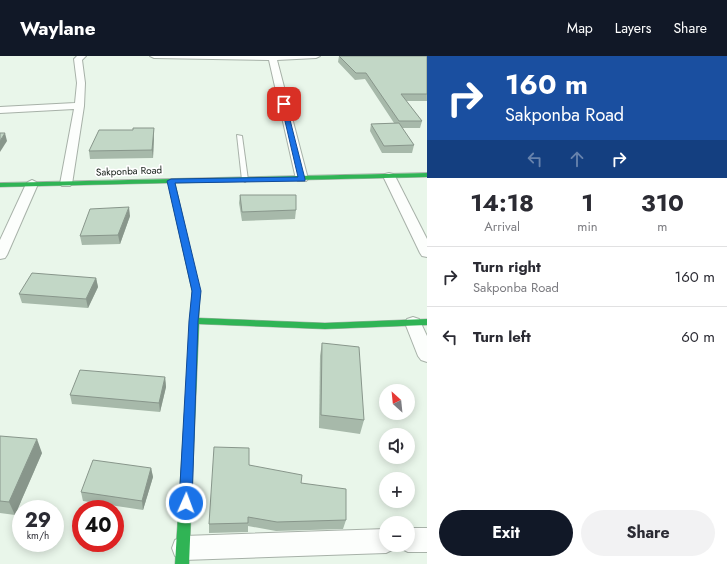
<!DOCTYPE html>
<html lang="en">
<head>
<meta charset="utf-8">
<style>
  :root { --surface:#fff; --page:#f2f2f3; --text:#2b2b33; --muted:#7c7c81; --line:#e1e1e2; --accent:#111827 }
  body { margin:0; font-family:Jost,sans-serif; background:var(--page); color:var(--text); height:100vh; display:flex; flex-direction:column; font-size:15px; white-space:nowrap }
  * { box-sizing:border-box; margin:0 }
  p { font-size:13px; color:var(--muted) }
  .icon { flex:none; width:22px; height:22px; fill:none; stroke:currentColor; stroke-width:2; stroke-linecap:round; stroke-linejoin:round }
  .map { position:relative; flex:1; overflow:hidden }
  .drawer { display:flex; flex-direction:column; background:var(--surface); width:300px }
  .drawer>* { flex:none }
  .top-card { background:#1a4fa0; color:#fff; overflow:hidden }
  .needle { width:26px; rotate:333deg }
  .tools { position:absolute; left:379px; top:328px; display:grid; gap:8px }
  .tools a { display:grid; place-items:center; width:36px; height:36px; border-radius:50%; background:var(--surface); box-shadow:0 2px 10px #0003; font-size:20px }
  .speed { position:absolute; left:12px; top:444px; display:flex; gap:8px; font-size:20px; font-weight:700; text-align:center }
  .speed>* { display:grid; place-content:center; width:52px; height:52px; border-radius:50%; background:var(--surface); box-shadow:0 2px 10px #0003; line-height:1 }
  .speed small { font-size:10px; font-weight:400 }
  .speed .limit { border:6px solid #d22; background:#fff; color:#111 }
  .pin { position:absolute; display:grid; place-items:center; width:34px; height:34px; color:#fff; margin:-17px; border-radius:8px; box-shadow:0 2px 6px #0006 }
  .me { position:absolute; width:44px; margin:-22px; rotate:2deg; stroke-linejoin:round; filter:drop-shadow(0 0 3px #0008) }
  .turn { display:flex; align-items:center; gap:14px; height:84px; padding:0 12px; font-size:18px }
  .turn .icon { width:52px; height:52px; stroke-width:2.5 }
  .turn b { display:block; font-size:28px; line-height:34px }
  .lanes { display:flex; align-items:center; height:38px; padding:0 12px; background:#0003; justify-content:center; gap:20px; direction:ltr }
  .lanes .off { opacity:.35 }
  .eta { display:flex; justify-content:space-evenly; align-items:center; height:68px; text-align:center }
  .eta b { font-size:24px; font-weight:700; line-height:28px }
  .cta { display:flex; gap:8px; margin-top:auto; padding:8px 12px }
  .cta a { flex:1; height:46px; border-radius:24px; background:var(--accent); color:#fff; font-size:16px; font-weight:700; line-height:46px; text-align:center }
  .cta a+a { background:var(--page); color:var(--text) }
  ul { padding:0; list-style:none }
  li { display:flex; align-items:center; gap:12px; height:60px; padding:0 12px; border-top:1px solid var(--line) }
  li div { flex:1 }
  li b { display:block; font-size:15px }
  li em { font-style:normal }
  header { display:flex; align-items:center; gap:24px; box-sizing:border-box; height:56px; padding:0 20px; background:var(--accent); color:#fff }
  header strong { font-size:19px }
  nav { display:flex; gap:22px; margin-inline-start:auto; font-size:14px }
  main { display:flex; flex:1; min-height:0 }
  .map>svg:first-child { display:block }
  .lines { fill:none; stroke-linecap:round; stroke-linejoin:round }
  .lane-casing { stroke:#a7b1a8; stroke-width:2 }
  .street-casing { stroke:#a7b1a8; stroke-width:2 }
  .fast-casing { stroke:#a7b1a8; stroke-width:1 }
  .lane { fill:#fcfefc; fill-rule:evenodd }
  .street { fill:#fcfefc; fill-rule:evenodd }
  .fast { fill:#30b455; fill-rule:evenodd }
  .wall { fill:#a7b9aa }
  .shaded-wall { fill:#88968b }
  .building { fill:#c2d7c6; stroke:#88968b }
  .route { fill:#1a73e8; stroke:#114b97 }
  .labels { text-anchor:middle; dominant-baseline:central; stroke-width:3.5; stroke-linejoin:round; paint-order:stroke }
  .far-street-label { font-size:10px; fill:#121b14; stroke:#fff }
</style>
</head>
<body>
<header>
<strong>Waylane</strong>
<nav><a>Map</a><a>Layers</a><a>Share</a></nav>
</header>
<main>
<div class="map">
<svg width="427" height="508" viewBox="0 0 427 508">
  <rect width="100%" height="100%" fill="#e9f6ea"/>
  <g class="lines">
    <defs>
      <polygon id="lane" points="237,79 242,80 248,124 245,126 242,124"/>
      <g id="street">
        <polygon points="77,0 86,0 82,4 85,27 84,50 72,128 70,130 62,130 60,128 74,53 0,57 0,51 75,47 77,27 74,3"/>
        <polygon points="150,0 320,0 316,2 277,4 308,123 306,125 298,125 296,123 269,4 154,2"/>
        <polygon points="389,117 393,118 395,120 427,183 427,201 422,200 420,197 383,120 385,118"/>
        <polygon points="32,124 36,126 38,128 7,199 5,202 0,203 0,184 26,128 28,126"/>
        <polygon points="413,261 419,263 427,280 427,306 421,304 418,300 405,267 407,263"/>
        <polygon points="408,472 427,472 427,496 408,496 400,492 398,489 408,489"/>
        <polygon points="386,473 386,489 396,489 394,493 386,497 184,504 175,500 172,492 175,484 184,480"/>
      </g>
      <polygon id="fast" points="427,117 427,121 175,127 200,235 199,262 325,267 427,263 427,269 325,273 199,268 189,508 175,508 192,235 168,127 0,131 0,127"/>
    </defs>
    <!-- lane casing -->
    <use href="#lane" class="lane-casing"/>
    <!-- street casing -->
    <use href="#street" class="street-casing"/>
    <!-- fast casing -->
    <use href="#fast" class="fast-casing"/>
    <!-- lane -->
    <use href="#lane" class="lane"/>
    <!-- street -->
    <use href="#street" class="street"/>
    <!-- fast -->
    <use href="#fast" class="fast"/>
  </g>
  <!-- wall -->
  <g class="wall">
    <polygon points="339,0 427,0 427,45 406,45 422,65 420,72 402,72 414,89 412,97 382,97 370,75 371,68 394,67 365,23 355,24 338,6"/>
    <polygon points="154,72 154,79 153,102 90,103 89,95 133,74"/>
    <polygon points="240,139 296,154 295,163 242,165 239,147"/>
    <polygon points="130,160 120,188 82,189 80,180"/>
    <polygon points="96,222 98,231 88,252 22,247 19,238"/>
    <polygon points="322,287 364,364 360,378 319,372 320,300"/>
    <polygon points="165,321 166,331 160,356 72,348 70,339"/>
    <polygon points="0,380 42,397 15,459 0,457"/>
    <polygon points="249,409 301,427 346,464 343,473 276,475 248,470 248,476 209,477 209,468"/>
    <polygon points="151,412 153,421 143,454 83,445 81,436"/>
  </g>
  <!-- shaded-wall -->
  <g class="shaded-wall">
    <polygon points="154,72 154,79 153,102 152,94"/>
    <polygon points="5,77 7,85 0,96 0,85"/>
    <polygon points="129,151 130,160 120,188 118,179"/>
    <polygon points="96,222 98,231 88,252 86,243"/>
    <polygon points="165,321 166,331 160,356 159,347"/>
    <polygon points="37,383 42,397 15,459 9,446"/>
    <polygon points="151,412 153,421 143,454 142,445"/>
  </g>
  <!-- building -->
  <g class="building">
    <polygon points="339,0 427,0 427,38 401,38 422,65 399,65 366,17 356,17"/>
    <polygon points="399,67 414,89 384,90 371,68"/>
    <polygon points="133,72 154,72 152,94 89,95 99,74 133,74"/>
    <polygon points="0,77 5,77 0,85"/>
    <polygon points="240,139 296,139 296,154 242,156"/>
    <polygon points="129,151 118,179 80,180 90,153"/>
    <polygon points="32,217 96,222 86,243 19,238"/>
    <polygon points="322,287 359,291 364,364 321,359"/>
    <polygon points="80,314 165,321 159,347 70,339"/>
    <polygon points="0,380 37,383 9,446 0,445"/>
    <polygon points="214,391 249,392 249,409 302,419 301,427 346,433 346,464 277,466 248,461 248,467 209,468"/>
    <polygon points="93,404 151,412 142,445 81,436"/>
  </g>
  <!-- route -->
  <polygon class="route" points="284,46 286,48 305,123 305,125 175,127 201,235 198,265 192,447 190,451 186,453 181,451 179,447 189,265 192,235 167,125 171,123 298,121 281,48"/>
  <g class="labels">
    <!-- far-street labels -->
    <g class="far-street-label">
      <text transform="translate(129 115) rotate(-2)">Sakponba Road</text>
    </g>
  </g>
</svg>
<div class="tools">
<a><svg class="needle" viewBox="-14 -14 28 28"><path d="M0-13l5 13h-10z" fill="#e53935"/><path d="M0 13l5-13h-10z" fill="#7c7c81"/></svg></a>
<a><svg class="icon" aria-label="sound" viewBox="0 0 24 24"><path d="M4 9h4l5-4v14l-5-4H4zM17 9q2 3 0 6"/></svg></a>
<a>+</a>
<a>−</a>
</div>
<div class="speed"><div>29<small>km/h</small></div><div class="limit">40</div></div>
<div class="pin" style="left:284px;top:48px;background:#d93025"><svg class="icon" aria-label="arrive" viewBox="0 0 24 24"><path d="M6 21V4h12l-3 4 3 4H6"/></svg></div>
<svg class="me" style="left:186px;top:447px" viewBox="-20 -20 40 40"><circle r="17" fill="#1a73e8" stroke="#fff" stroke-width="3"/><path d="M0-11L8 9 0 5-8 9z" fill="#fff"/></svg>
</div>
<section class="drawer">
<div class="top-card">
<div class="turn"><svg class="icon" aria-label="right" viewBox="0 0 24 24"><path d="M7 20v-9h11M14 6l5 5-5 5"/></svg><div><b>160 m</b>Sakponba Road</div></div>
<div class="lanes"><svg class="icon off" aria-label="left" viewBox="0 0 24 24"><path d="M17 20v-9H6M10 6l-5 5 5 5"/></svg><svg class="icon off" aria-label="ahead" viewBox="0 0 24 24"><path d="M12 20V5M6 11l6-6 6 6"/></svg><svg class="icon" aria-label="right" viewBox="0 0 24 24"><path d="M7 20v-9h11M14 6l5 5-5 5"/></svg></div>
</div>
<div class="eta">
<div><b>14:18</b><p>Arrival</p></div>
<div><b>1</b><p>min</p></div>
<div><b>310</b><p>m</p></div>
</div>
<ul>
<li><svg class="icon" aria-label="right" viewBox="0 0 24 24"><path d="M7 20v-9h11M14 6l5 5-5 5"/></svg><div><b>Turn right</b><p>Sakponba Road</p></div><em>160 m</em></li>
<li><svg class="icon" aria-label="left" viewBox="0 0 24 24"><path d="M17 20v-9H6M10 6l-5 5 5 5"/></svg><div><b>Turn left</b></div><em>60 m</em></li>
</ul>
<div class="cta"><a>Exit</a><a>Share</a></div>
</section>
</main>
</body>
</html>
